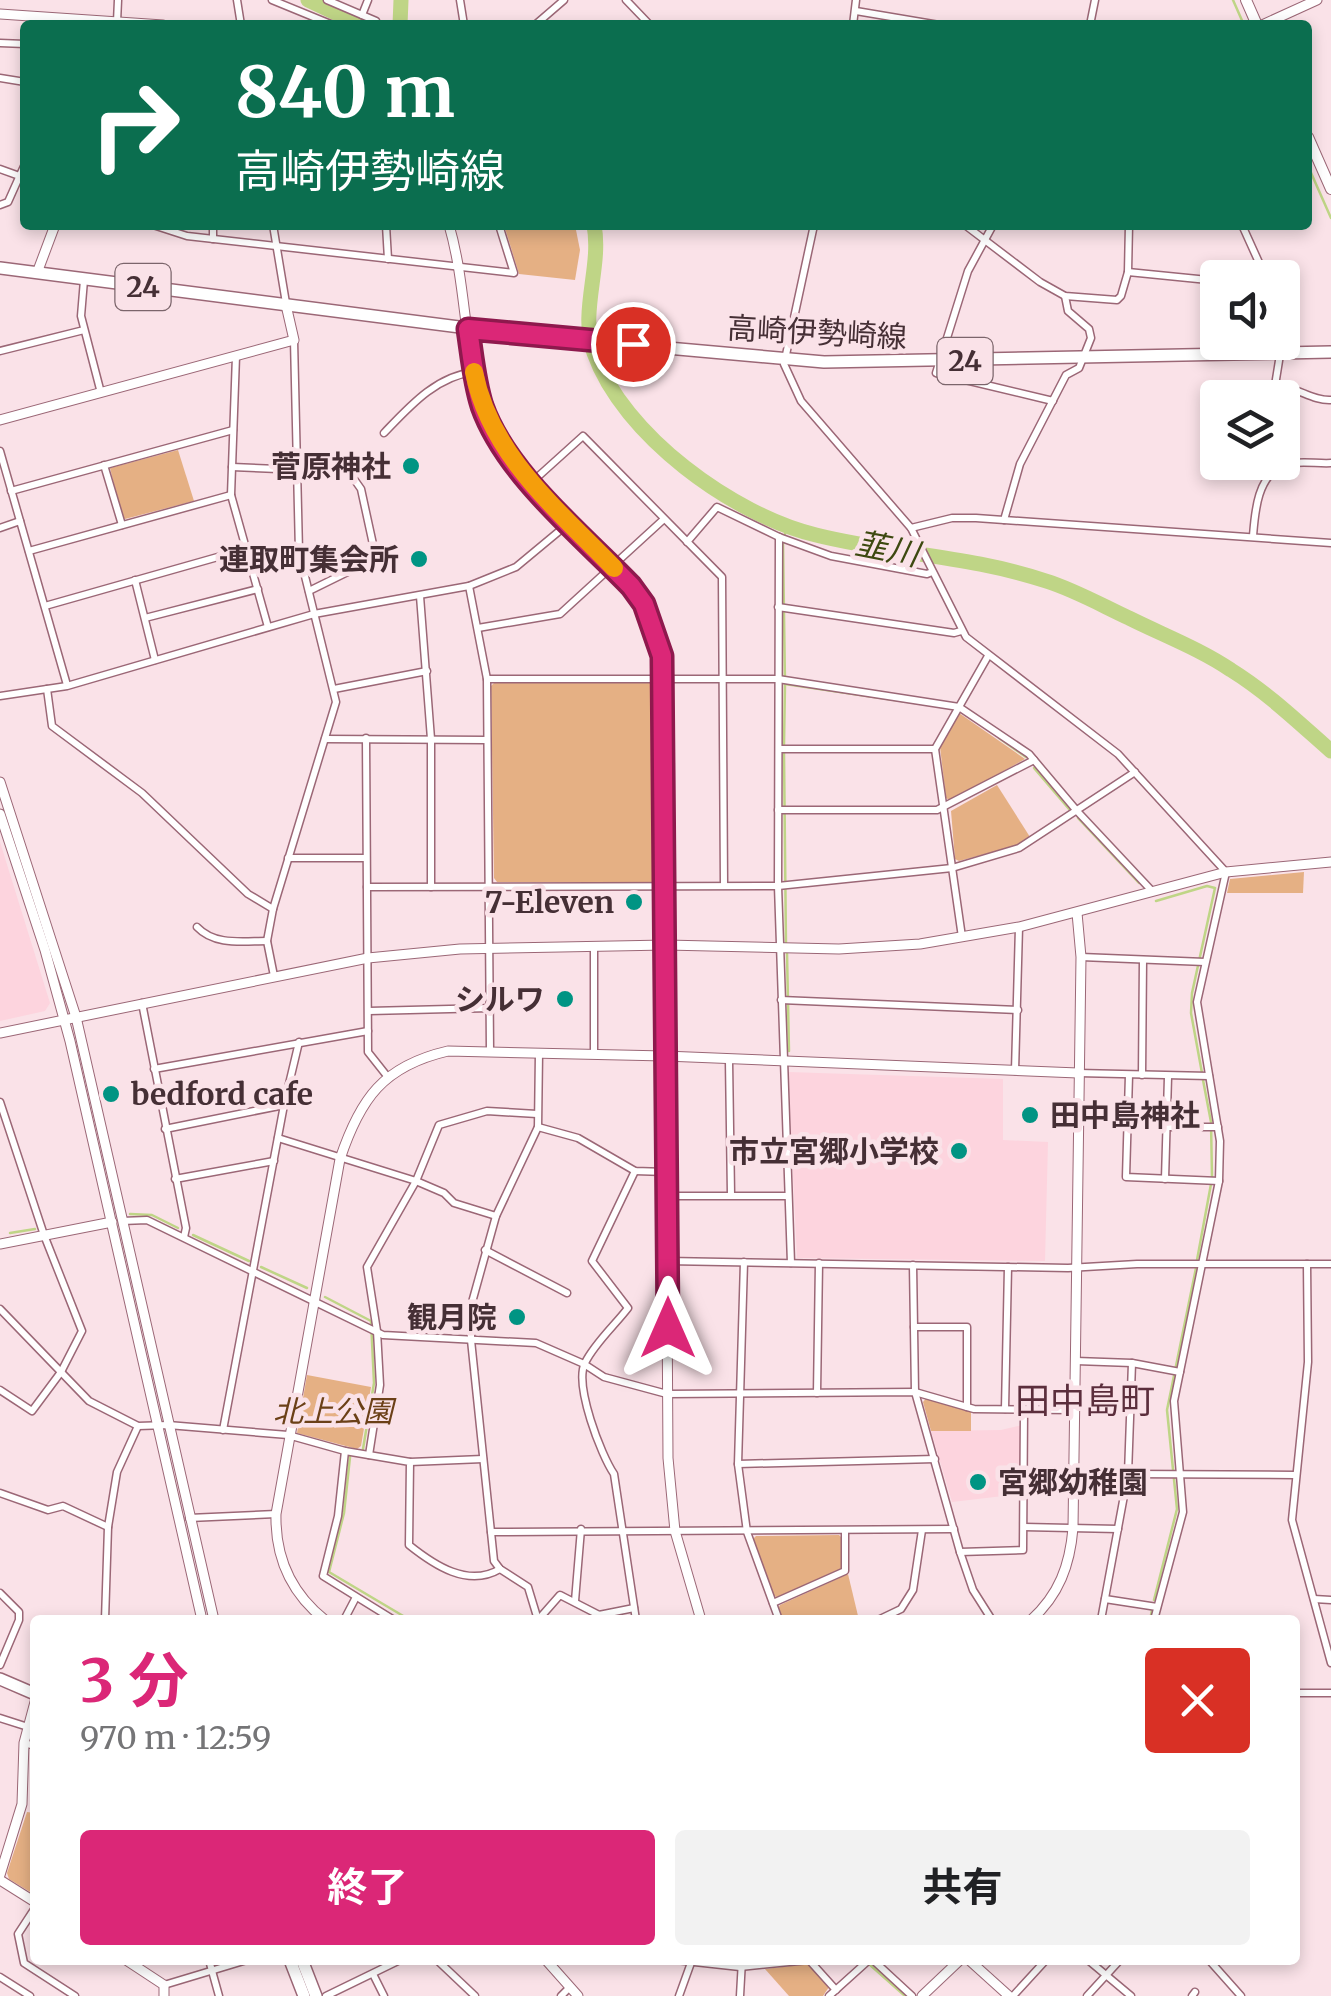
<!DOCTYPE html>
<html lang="ja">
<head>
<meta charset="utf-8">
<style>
  :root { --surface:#fff; --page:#f2f2f2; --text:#202124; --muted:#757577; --accent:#db2777 }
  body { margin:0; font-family:Merriweather,"Noto Sans JP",serif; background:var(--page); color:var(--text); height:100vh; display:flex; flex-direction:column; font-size:38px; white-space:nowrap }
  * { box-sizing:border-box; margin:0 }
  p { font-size:32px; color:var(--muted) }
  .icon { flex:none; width:55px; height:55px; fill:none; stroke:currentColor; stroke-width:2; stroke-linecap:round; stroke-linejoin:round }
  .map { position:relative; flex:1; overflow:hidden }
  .drawer { position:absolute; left:30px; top:1615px; width:1270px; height:350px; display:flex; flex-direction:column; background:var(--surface); border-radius:10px; box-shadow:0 5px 15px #0003 }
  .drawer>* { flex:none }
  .top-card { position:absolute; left:20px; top:20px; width:1292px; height:210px; border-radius:10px; box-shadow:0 5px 15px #0003; background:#0b6e4f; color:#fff; overflow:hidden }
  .buttons { position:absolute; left:1200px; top:260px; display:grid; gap:20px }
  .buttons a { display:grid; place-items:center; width:100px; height:100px; border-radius:10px; background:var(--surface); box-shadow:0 5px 15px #0003; font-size:50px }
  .pin { position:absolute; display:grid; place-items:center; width:85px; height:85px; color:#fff; margin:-42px; border:5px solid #fff; border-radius:50%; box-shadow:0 2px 10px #0007 }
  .me { position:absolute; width:110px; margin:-55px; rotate:0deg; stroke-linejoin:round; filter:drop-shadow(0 0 8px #0008) }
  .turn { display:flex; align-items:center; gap:35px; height:210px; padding:0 50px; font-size:45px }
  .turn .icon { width:130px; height:130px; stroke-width:2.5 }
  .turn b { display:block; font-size:70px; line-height:85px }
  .round { display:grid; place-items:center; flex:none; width:105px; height:105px; border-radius:10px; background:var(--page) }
  .overview { display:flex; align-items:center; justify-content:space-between; height:170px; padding:0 50px }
  h1 { font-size:60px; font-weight:700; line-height:75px; color:var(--accent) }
  .primary-button { display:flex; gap:20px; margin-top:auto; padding:20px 50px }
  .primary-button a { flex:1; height:115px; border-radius:10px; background:var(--accent); color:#fff; font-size:40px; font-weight:700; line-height:115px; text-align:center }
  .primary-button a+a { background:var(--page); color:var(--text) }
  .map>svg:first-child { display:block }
  .built { fill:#fdd4de }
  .green { fill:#e5b084 }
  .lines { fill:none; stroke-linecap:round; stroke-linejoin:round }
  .stream { stroke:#bfd586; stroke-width:2.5 }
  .river { stroke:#bfd586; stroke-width:15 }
  .minor-casing { stroke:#9b6776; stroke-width:9 }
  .tertiary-casing { stroke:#9b6776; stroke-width:11 }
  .secondary-casing { stroke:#9b6776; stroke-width:12 }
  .primary-casing { stroke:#9b6776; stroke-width:14 }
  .minor { stroke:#fff; stroke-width:6 }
  .tertiary { stroke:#fff; stroke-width:9 }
  .secondary { stroke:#fff; stroke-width:10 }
  .primary { stroke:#fff; stroke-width:11 }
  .route-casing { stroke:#8e194d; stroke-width:25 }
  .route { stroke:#db2777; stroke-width:18 }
  .slow { stroke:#f59e0b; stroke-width:18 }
  .poi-dot { fill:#009483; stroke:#fae2e8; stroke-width:4 }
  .labels { text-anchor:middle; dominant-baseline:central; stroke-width:9; stroke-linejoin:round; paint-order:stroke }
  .shield { fill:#fae2e8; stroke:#7b656b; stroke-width:2.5 }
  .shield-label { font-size:28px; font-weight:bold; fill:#452f35 }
  .street-label { font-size:30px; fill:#452f35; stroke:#fae2e8 }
  .poi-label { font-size:30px; font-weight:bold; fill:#452f35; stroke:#fae2e8; text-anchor:end }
  .park-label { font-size:30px; font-style:italic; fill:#6b4017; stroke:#fae2e8 }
  .water-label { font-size:32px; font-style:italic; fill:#3d4910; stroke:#fae2e8 }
  .quarter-label { font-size:35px; fill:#5b2e3c; stroke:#fae2e8 }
</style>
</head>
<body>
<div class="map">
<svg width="1331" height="1996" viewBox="0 0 1331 1996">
  <rect width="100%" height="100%" fill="#fae2e8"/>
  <!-- built -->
  <g class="built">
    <polygon points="0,842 50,1003 45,1011 0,1021"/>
    <polygon points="788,1072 1003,1079 1003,1140 1048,1142 1045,1261 797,1258"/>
    <polygon points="1022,1425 1021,1494 952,1502 931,1431 1001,1430"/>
  </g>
  <!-- green -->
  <g class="green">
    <polygon points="504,225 575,225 580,250 575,280 519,274"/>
    <polygon points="178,450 194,501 125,519 122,517 110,468"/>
    <polygon points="494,683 652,683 654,686 653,882 497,882 494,878 491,686"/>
    <polygon points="959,713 1025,759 951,801 946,798 940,747"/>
    <polygon points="997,785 1030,837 1019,845 959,861 955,859 951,811"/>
    <polygon points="1304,872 1303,893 1227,893 1230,879"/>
    <polygon points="307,1375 371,1387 361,1446 357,1449 297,1433"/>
    <polygon points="927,1397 971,1410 971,1431 931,1431 923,1402"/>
    <polygon points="839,1535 842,1538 841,1570 777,1597 774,1596 753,1539 756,1536"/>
    <polygon points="848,1574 859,1620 782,1620 778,1609 780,1605"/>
    <polygon points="27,1812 35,1813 35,1895 9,1879 7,1873"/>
    <polygon points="808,1964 829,1987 823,1996 789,1996 765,1969"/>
  </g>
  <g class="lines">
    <!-- stream -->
    <g class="stream">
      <polyline points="1233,0 1244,25"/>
      <polyline points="1308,166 1331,218"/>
      <polyline points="787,524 783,544 785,684 915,703"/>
      <polyline points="999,738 1026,757"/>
      <polyline points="784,745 785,684"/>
      <polyline points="784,753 786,945"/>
      <polyline points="1034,768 1069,809"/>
      <polyline points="1078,818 1139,883"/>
      <polyline points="1156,901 1207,886 1215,888 1192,993 1191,1013 1202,1073"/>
      <polyline points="787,953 789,1051"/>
      <polyline points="1203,1080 1211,1122 1212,1177"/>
      <polyline points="130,1214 152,1215 178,1228"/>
      <polyline points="10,1233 35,1229"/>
      <polyline points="193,1235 249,1261"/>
      <polyline points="1197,1260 1211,1184"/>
      <polyline points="261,1267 307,1288"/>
      <polyline points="325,1297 371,1321 374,1383 363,1449"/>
      <polyline points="350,1457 344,1513 329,1572 410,1620"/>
      <polyline points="1154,1600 1177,1509 1167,1410 1196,1268"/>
      <polyline points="1150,1620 1152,1610"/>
      <polyline points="869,1964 905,1996"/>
    </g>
    <!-- river -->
    <g class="river">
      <polyline points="308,0 361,25"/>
      <polyline points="400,25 401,0"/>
      <path d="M594 225C602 267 579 312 594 353 623 435 733 515 816 535 892 554 971 556 1046 581 1075 590 1103 606 1129 618 1163 635 1200 649 1231 670 1268 693 1299 723 1331 751"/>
    </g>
    <defs>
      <g id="minor">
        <polyline points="237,0 241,25"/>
        <polyline points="272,0 333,25"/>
        <polyline points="327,0 376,21"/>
        <polyline points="460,0 464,25"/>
        <polyline points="626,0 650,25"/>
        <polyline points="856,11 939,25"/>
        <polyline points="362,15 368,0"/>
        <polyline points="117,22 118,0"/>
        <polyline points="535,25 564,0"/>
        <polyline points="853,25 856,0"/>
        <polyline points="1090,25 1095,0"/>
        <polyline points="0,43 25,44"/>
        <polyline points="0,78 25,82"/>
        <polyline points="0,169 25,178"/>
        <polyline points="0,205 8,202 25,164"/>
        <polyline points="153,225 187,236 514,273 499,225"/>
        <polyline points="213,225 213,239"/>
        <polyline points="273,225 286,303"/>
        <polyline points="386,225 388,259"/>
        <polyline points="814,225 784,364 801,401 911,528 966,637 1118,754 1226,872 1197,1002 1220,1141 1219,1181 1174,1401 1183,1512 1154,1620"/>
        <polyline points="965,225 1040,282 1065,296 1117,300 1121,296 1128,272 1218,281"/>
        <polyline points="993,225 968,271 936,373 1053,401"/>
        <polyline points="1242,225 1266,278"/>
        <polyline points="1128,272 1129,225"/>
        <polyline points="84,280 81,316 101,393"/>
        <polyline points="0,351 84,330"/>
        <polyline points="236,356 231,495 268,627"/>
        <path d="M1275 386C1297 386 1311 401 1331 400"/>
        <polyline points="1273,398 1282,342"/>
        <path d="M384 433C409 407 436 376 474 372"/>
        <polyline points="0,451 67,685"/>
        <polyline points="104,465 122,525"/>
        <polyline points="232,467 349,472 361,489 376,558 309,591"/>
        <polyline points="532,482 583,436 722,577 724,885"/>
        <polyline points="11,491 233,430"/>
        <polyline points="1004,520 1020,464 1066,375 1079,368 1091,338 1089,329 1068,311 1065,296"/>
        <polyline points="0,528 20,521"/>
        <polyline points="911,528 952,518 976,518 1331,543"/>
        <path d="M1253 536C1255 512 1257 477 1283 465 1295 460 1318 464 1331 463"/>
        <polyline points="779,537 778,886 791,1263"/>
        <polyline points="687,542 717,507 779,537 831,556 927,574 932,572"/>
        <polyline points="29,551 231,495"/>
        <polyline points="135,580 155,660"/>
        <polyline points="469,586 487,679 490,1051"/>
        <polyline points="420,596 431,739 431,887"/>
        <polyline points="45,606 246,549"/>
        <polyline points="778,607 954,633 961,631"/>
        <polyline points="145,618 258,589"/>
        <polyline points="478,628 560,614 664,519"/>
        <polyline points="487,679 778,679 959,707 1029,754 1077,811 1152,891"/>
        <polyline points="47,689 52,726 142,793 248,894 273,909"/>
        <polyline points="334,689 427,671"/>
        <polyline points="0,696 67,686 314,614 469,586 516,567 569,523"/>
        <polyline points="366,738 368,1052 387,1076"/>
        <polyline points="325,739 486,740"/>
        <polyline points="779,749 935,749"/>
        <polyline points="778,810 937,810 1034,760"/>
        <polyline points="288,858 366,858"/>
        <polyline points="367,887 778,886 952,868 1019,848 1135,772"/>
        <path d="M197 927C215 946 243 941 267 941"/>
        <polyline points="962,937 935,749 988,656"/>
        <polyline points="1081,957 1205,962"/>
        <polyline points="274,976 267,941 273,909 336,702 299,552 294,340"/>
        <polyline points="781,1000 1018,1010"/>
        <polyline points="142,1003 186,1228 184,1237"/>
        <polyline points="369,1011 490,1008"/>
        <polyline points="594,1054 594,946"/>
        <polyline points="729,1061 731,1195"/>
        <polyline points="154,1069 368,1031"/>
        <polyline points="1015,1071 1019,927"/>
        <polyline points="1078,1073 1209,1076"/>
        <polyline points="1129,1075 1126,1177 1219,1181"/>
        <polyline points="1142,1075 1143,960"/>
        <polyline points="0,1102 44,1235 82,1331 61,1372 32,1411 0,1390"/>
        <polyline points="538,1127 578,1138 635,1171 666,1172"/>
        <polyline points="1167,1127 1218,1127"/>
        <polyline points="165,1129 284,1105"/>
        <polyline points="278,1138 416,1181 444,1193 454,1203 496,1216"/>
        <path d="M635 1171 592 1261 628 1308C615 1325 594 1344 585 1363 574 1385 601 1455 614 1474L636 1620"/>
        <polyline points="175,1179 274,1161"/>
        <polyline points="1165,1179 1168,1077"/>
        <polyline points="666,1196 787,1196"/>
        <polyline points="122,1221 147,1220 383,1335 536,1343 584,1364 604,1377 667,1394 915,1392 974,1409 1075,1410"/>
        <polyline points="485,1250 567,1293"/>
        <polyline points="667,1261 1068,1268 1137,1264 1331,1264"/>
        <polyline points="744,1262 738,1464 747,1532 779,1620"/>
        <polyline points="1307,1264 1308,1362 1292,1520 1331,1663"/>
        <polyline points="913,1265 915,1392 960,1552 973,1590 992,1620"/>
        <path d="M0 1309 89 1401 138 1426 168 1425 288 1435 345 1451 410 1462 409 1545C434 1565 468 1588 500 1569"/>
        <polyline points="914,1327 967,1327 967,1407"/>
        <polyline points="1076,1361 1132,1363 1180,1372"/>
        <polyline points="817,1393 819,1263"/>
        <polyline points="1005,1409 1008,1267"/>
        <polyline points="223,1430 284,1105 299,1042"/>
        <polyline points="345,1451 338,1516 323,1576 394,1620"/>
        <polyline points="369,1455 380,1385 377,1331 367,1267 416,1181 439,1125 487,1111 537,1114"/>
        <polyline points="410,1462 483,1459"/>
        <polyline points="738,1464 935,1459"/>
        <polyline points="1128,1474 1295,1475"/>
        <polyline points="0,1493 48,1510 63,1506 108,1527"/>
        <polyline points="189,1518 276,1514"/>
        <polyline points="1024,1527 1118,1529"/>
        <polyline points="491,1532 954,1529"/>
        <polyline points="960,1552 1023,1550 1024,1410"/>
        <polyline points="0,1593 19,1612 19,1620 0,1665"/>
        <polyline points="1105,1599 1157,1607"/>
        <polyline points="1314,1599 1331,1600"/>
        <polyline points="575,1601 581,1529"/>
        <polyline points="773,1603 845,1571 845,1531"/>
        <polyline points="105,1620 108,1527 117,1472 138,1426"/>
        <polyline points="344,1620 355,1599"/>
        <polyline points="538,1620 528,1587 500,1569 494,1561 471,1340 471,1306 496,1216 538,1127 539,1053"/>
        <polyline points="538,1620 560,1595 599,1615 634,1608"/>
        <polyline points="878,1620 901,1609 913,1590 922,1530"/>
        <polyline points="1101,1620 1128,1474 1132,1363"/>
        <polyline points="1295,1693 1331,1693"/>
        <polyline points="0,1718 28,1727"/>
        <polyline points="24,1743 35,1746"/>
        <polyline points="35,1908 18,1934 24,1963 75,1996"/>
        <polyline points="209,1960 219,1996"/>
        <polyline points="437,1960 475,1996"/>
        <polyline points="676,1960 740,1967 809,1960 836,1990"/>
        <polyline points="873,1960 912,1996"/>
        <polyline points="1088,1960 1131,1996"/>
        <polyline points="1209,1960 1241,1996"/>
        <polyline points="373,1974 384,1996"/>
        <polyline points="0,1977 30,1996"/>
        <polyline points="164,1985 247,1960"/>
        <polyline points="326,1996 400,1960"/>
        <polyline points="561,1996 570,1987"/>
        <polyline points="679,1996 692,1960"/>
        <polyline points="740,1996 742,1960"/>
        <polyline points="829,1996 869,1960"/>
        <polyline points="1013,1996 1046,1960"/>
        <polyline points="1087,1996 1120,1960"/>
        <polyline points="1192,1996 1195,1992"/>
      </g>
      <g id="tertiary">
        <polyline points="0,14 163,25"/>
        <polyline points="1262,25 1317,0"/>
        <path d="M449 225C465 280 464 338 478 393 499 468 579 531 631 586L644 604 663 656 668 1458 675 1531 701 1620"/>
        <polyline points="37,273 55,225"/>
        <polyline points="0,420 294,340 286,305"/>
        <polyline points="0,782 76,1017 214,1620"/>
        <polyline points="0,814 45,950 70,1041 202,1620"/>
        <polyline points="0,1033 368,958 460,949 666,945 839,949 920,944 1019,927 1226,872 1331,862"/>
        <polyline points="0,1244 112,1222"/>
        <path d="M325 1620C291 1593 275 1557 276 1514L340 1159C360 1099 383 1066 448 1051L665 1056 1078 1073"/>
        <path d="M1031 1620C1059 1595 1070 1565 1073 1528L1081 957 1077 913"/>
        <polyline points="0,1875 22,1804 24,1743 35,1702"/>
        <polyline points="0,1880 35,1902"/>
        <polyline points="126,1960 164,1985 164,1996"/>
        <polyline points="546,1960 578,1996"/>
        <polyline points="969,1960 1009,1996"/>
        <polyline points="922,1996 960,1960"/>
      </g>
      <g id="secondary">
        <polyline points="1246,0 1257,25"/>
        <polyline points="1308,137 1331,189"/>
      </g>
      <g id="primary">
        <polyline points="0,268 522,335 824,362 1331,352"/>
        <polyline points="0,1679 35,1694"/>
        <polyline points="290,1960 304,1996"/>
        <polyline points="302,1960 316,1996"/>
      </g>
    </defs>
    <!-- minor casing -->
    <use href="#minor" class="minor-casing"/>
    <!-- tertiary casing -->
    <use href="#tertiary" class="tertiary-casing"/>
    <!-- secondary casing -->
    <use href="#secondary" class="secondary-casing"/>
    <!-- primary casing -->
    <use href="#primary" class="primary-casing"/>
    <!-- minor -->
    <use href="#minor" class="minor"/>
    <!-- tertiary -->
    <use href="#tertiary" class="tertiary"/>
    <!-- secondary -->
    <use href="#secondary" class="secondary"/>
    <!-- primary -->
    <use href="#primary" class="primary"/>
  </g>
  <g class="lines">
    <defs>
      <path id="route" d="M633 344 468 329C472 355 474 381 482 406 506 474 582 535 631 586L644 604 662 656 668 1328"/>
    </defs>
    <!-- route casing -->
    <use href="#route" class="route-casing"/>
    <!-- route -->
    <use href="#route" class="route"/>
    <!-- slow -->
    <path class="slow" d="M474 372C490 455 558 510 614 568"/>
  </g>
  <!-- markers -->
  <g class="poi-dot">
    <circle cx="411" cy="466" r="10"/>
    <circle cx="419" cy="559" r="10"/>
    <circle cx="634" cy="902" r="10"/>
    <circle cx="565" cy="999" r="10"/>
    <circle cx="111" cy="1094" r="10"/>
    <circle cx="1030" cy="1115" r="10"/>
    <circle cx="959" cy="1151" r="10"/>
    <circle cx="517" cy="1317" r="10"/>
    <circle cx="978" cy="1482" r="10"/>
  </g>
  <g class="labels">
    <!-- shield labels -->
    <g class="shield">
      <rect x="115.5" y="264" width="55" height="46" rx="8"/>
      <rect x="937.5" y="338" width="55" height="46" rx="8"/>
    </g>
    <g class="shield-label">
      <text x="143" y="287">24</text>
      <text x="965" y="361">24</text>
    </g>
    <!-- street labels -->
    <g class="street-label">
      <text transform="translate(817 332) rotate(3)">高崎伊勢崎線</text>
    </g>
    <!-- poi labels -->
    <g class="poi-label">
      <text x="391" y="466">菅原神社</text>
      <text x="399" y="559">連取町集会所</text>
      <text x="614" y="902">7-Eleven</text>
      <text x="545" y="999">シルワ</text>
      <text x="131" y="1094" text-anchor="start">bedford cafe</text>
      <text x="1050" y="1115" text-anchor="start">田中島神社</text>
      <text x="939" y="1151">市立宮郷小学校</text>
      <text x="497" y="1317">観月院</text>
      <text x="998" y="1482" text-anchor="start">宮郷幼稚園</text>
    </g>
    <!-- park labels -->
    <g class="park-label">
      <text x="333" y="1411">北上公園</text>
    </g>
    <!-- water labels -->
    <g class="water-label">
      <text transform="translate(887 549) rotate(11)">韮川</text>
    </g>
    <!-- quarter labels -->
    <g class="quarter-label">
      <text x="1085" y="1401">田中島町</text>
    </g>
  </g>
</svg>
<div class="buttons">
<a><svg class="icon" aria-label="sound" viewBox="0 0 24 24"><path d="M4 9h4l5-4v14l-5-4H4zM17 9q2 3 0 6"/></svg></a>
<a><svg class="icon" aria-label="layers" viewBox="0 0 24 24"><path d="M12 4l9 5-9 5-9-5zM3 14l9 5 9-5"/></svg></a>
</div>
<div class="pin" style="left:633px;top:344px;background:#d93025"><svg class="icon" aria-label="arrive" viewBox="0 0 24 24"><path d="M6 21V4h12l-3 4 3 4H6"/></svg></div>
<svg class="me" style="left:668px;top:1328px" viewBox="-20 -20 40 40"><path d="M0-17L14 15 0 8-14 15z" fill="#db2777" stroke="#fff" stroke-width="4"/></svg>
<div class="top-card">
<div class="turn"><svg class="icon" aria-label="right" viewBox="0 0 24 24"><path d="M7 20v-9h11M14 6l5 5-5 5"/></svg><div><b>840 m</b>高崎伊勢崎線</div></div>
</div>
<section class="drawer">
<div class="overview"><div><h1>3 分</h1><p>970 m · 12:59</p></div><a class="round" style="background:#d93025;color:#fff"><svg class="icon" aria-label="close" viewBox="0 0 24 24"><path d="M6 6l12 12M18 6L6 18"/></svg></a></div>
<div class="primary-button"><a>終了</a><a>共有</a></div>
</section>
</div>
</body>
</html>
